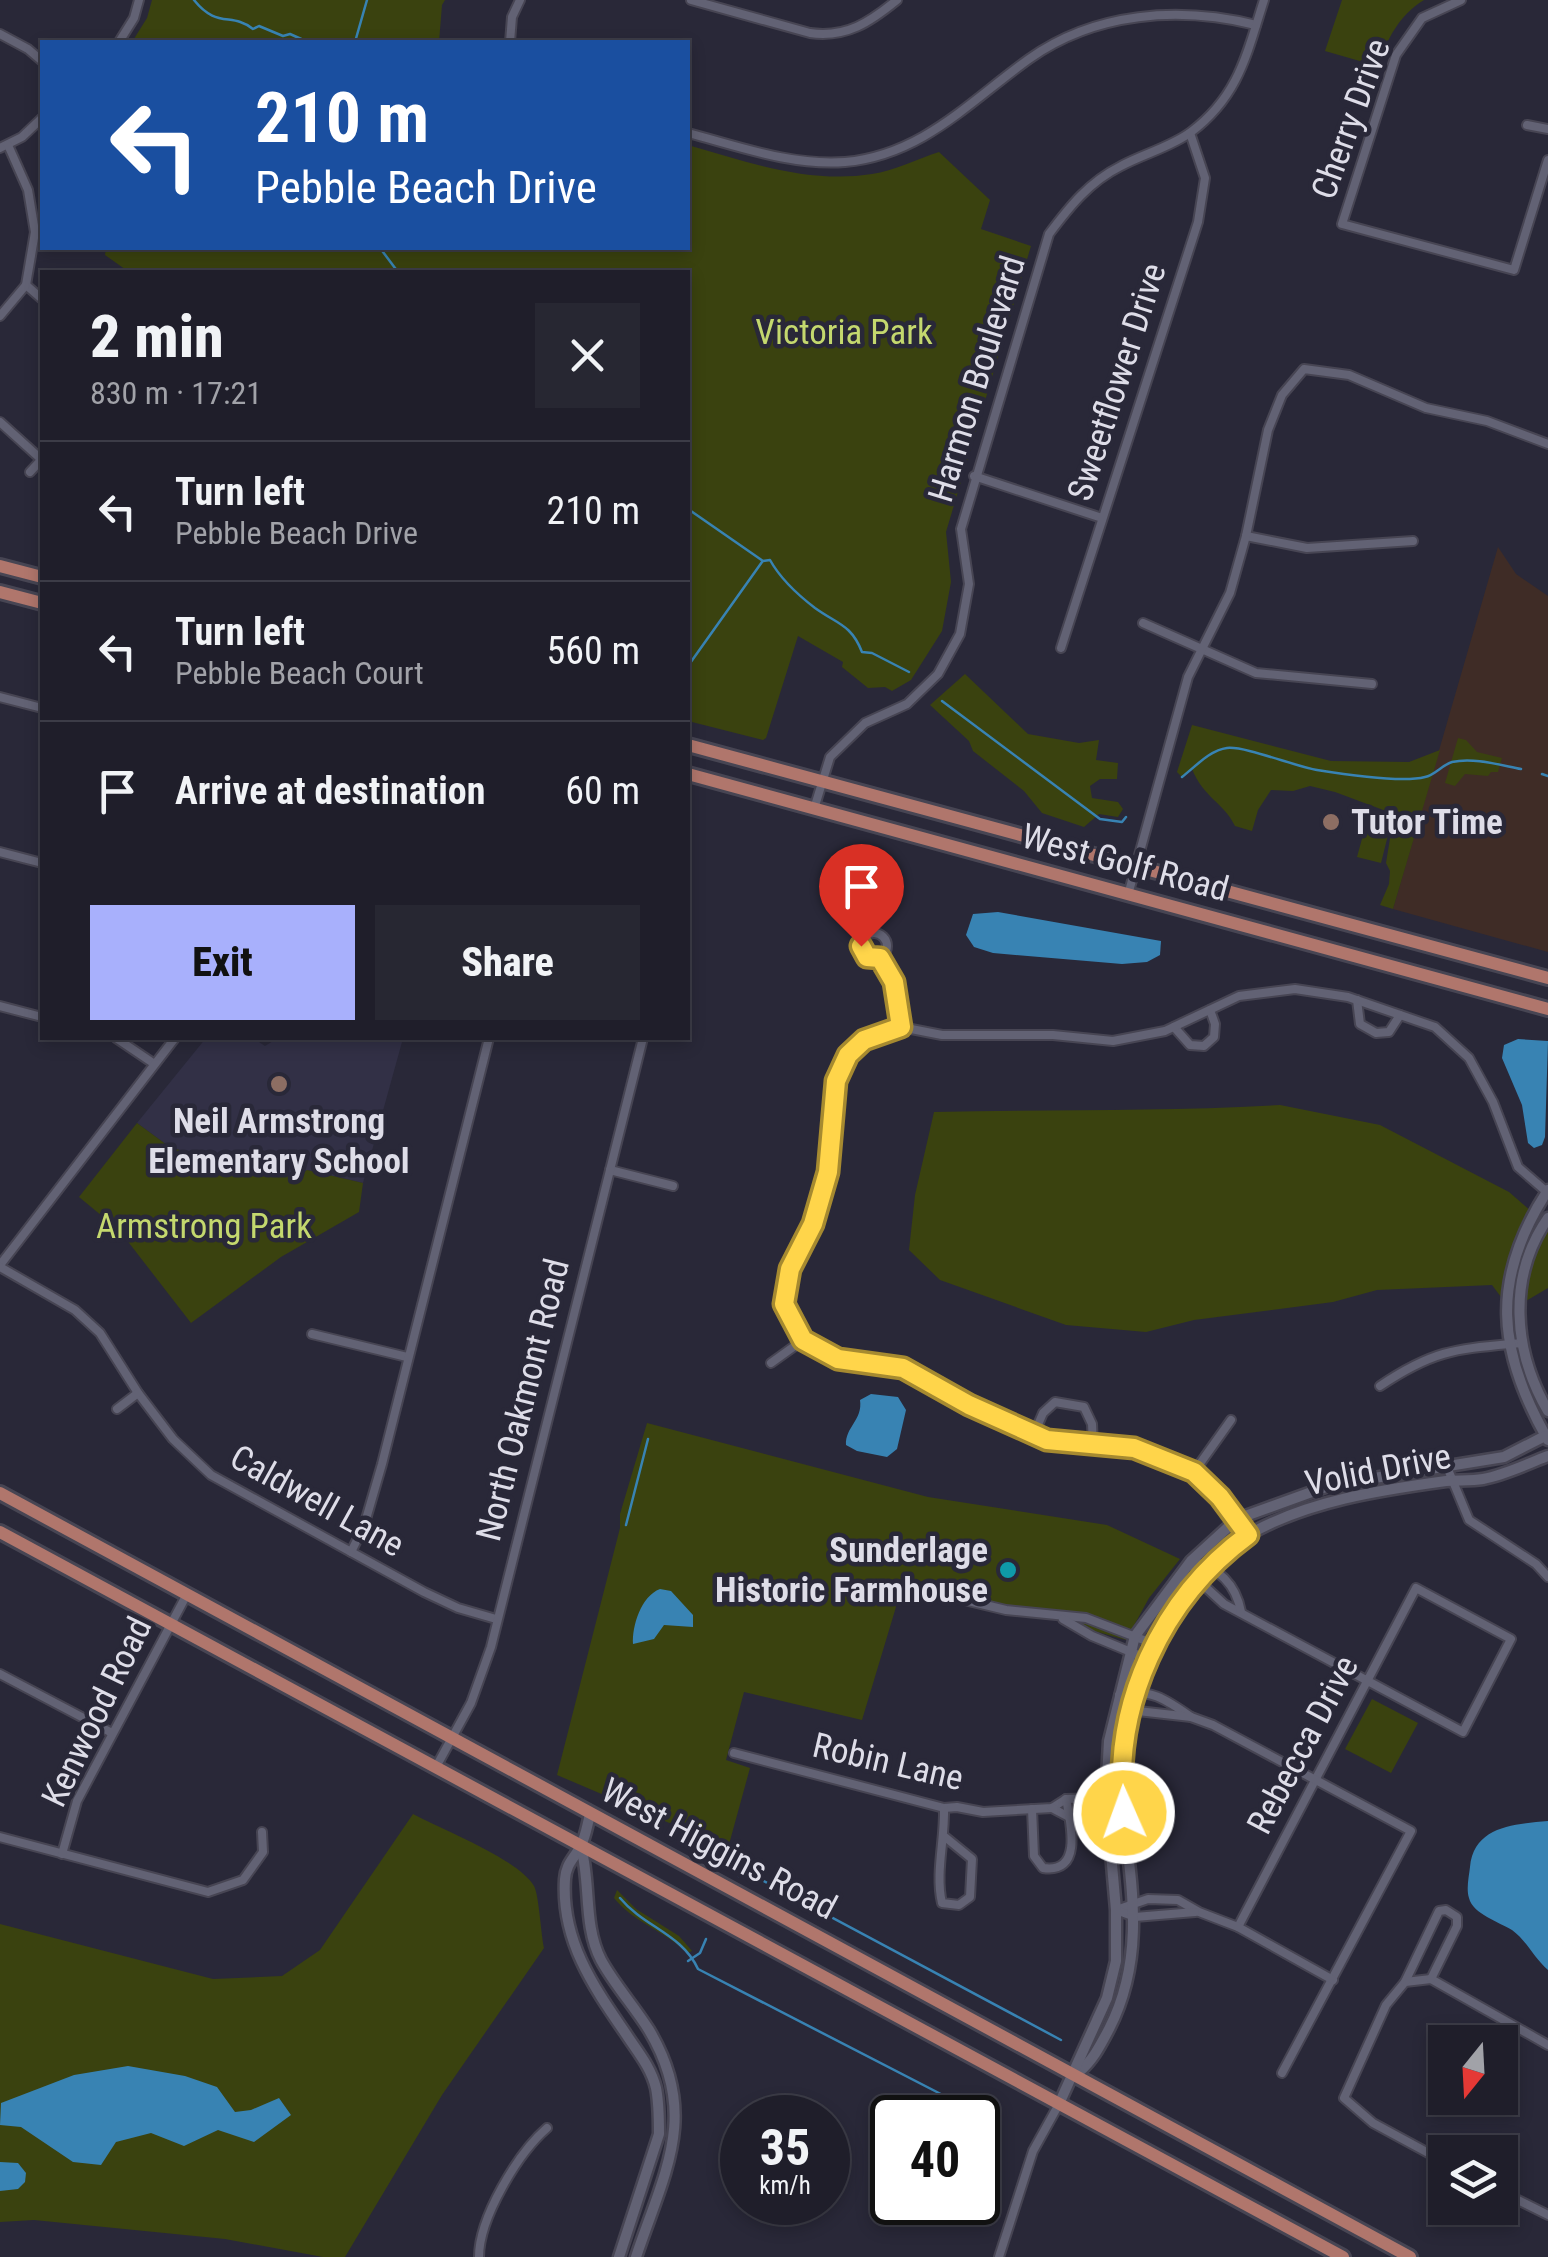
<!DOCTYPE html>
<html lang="en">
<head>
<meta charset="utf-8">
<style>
  :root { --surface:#1f1e2a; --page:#272732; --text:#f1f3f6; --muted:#a1a2a8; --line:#3c3c47; --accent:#a8b0fc }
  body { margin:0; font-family:"Roboto Condensed",sans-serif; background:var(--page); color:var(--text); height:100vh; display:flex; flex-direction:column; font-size:38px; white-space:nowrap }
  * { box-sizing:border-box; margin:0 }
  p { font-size:32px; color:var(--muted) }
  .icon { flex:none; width:55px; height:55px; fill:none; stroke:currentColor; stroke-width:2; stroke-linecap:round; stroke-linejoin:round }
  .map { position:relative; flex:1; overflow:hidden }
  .sheet { position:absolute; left:40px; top:270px; width:650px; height:770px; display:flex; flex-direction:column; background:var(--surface); border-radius:0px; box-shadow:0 5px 15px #0003,0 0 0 2px var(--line) }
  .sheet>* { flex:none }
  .top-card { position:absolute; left:40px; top:40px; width:650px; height:210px; border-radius:0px; box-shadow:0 5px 15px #0003,0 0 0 2px var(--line); background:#1a4fa0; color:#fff; overflow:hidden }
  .needle { width:65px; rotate:198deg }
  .controls { position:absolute; left:1428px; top:2025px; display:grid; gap:20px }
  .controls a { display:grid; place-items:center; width:90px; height:90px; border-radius:0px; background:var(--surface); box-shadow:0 5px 15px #0003,0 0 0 2px var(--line); font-size:50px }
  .speed { position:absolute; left:720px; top:2095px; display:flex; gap:20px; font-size:50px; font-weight:700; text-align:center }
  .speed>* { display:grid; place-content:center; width:130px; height:130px; border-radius:50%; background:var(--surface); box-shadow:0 5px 15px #0003,0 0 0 2px var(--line); line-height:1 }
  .speed small { font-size:25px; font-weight:400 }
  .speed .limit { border:5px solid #111; border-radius:15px; background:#fff; color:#111 }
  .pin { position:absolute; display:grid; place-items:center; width:85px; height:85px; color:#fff; margin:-102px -42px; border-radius:50% 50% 50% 0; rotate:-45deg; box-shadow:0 0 10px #0007 }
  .pin .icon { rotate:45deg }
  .me { position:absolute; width:110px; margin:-55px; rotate:358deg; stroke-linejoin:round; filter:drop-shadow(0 0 8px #0008) }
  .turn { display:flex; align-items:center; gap:35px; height:210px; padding:0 50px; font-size:45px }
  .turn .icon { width:130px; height:130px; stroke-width:2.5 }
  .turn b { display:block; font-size:70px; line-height:85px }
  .round { display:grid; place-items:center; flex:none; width:105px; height:105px; border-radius:0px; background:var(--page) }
  .head { display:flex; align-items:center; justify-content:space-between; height:170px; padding:0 50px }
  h1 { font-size:60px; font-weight:800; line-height:75px }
  .button { display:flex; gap:20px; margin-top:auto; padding:20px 50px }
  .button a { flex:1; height:115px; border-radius:0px; background:var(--accent); color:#111; font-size:40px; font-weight:800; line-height:115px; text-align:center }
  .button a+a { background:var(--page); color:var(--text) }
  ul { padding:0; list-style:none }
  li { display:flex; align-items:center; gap:30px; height:140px; padding:0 50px; border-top:2px solid var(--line) }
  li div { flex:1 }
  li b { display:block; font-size:38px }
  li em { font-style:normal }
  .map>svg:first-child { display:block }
  .commercial { fill:#3f2c26 }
  .built { fill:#323046 }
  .green { fill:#3a420f }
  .water { fill:#3883b3 }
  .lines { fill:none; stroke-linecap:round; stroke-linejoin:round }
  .stream { stroke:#3883b3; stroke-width:2.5 }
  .minor-casing { stroke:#474553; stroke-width:12 }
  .tertiary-casing { stroke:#474553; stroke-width:15 }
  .primary-casing { stroke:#474553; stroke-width:18 }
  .minor { stroke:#626274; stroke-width:8 }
  .tertiary { stroke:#626274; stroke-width:10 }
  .primary { stroke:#b0766c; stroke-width:12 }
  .route-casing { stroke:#a68a30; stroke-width:25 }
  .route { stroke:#ffd54a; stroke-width:18 }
  .education-dot { fill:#8d6e63; stroke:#292838; stroke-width:4 }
  .culture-dot { fill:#0f9aa8; stroke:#292838; stroke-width:4 }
  .labels { text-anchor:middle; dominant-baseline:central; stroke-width:9; stroke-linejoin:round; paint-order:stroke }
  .street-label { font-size:35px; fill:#dedde8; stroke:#292838 }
  .park-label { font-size:35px; fill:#c4d86e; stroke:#292838 }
  .poi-label { font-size:35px; font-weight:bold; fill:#dedde8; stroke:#292838; text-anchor:start }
</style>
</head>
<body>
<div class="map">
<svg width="1548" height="2257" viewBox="0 0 1548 2257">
  <rect width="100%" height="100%" fill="#292838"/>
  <!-- commercial -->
  <polygon class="commercial" points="1498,547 1516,574 1548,596 1548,952 1393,909"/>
  <!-- built -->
  <polygon class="built" points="206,1038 253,1038 265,1046 278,1038 379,1038 402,1042 363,1183 307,1170 299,1177 171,1148 137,1123"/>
  <!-- green -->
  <g class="green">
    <polygon points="152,0 445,0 442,5 439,42 132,42 147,18"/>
    <path d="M1342 0H1424C1398 16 1388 39 1377 66L1325 51Z"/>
    <path d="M688 145C747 162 809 184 872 174 894 171 917 159 939 152L990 200 981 229 1031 246 946 532 951 582 942 631 911 680 892 691 885 687 868 688 842 667 843 662 798 636 766 738 763 740 688 721V272H129L105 255 106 248H688Z"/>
    <polygon points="965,674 1028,734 1079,743 1099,740 1096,760 1118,763 1117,779 1100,779 1090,786 1092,798 1118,802 1123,809 1118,817 1099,814 1084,827 1042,813 1024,791 973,751 969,741 930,705"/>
    <path d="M1192 725 1331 761 1409 762 1440 750 1393 909 1380 905 1389 884 1390 871 1386 863 1394 814 1335 792 1310 786 1293 791 1271 790 1258 810 1252 831 1235 826C1224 803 1203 797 1192 769L1182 777 1177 772Z"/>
    <polygon points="1458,738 1466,740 1477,752 1502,758 1498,772 1491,772 1488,776 1465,774 1455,786 1445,783"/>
    <polygon points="1368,817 1391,823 1381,863 1357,857"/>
    <path d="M1280 1105 1380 1125 1509 1192 1548 1226V1288L1526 1301 1501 1297 1492 1285 1377 1290 1333 1302 1194 1320 1146 1332 1066 1325 940 1280 909 1250 915 1195 934 1112C1050 1109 1165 1112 1280 1105Z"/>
    <polygon points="137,1123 171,1148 298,1177 307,1170 363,1183 359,1212 281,1257 191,1323 119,1230 79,1197"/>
    <polygon points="647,1423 928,1497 1107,1525 1180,1559 1149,1598 1126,1640 905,1577 862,1720 744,1692 726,1760 750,1768 728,1848 557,1775 620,1528 620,1514"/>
    <polygon points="1372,1699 1418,1723 1391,1773 1345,1749"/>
    <path d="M413 1814C443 1830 518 1859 534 1886 539 1895 541 1934 544 1948L442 2095 345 2257H323L225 2239 34 2220 0 2222V1924L213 1979 282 1976 320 1950Z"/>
    <path d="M617 1890 636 1909 679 1936 692 1951 687 1953C665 1931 633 1922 614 1898Z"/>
  </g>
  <!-- water -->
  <g class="water">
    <polygon points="998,912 1161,941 1160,955 1147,962 1122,964 993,953 974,947 966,935 973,914"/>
    <polygon points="1518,1039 1548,1041 1545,1137 1542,1145 1534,1148 1528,1143 1522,1105 1502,1058 1504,1045"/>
    <path d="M871 1394 898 1397 906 1410 897 1449 887 1457 857 1451 846 1445C845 1427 863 1420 860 1400Z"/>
    <path d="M660 1589 671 1591 693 1615V1627L664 1625 654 1639 633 1644C632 1626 641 1596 660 1589Z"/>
    <path d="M1548 1821V1970C1534 1958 1527 1941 1512 1930 1499 1922 1473 1914 1469 1898 1466 1889 1469 1876 1470 1867 1474 1826 1514 1824 1548 1821Z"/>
    <polygon points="128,2066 185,2076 217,2087 235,2112 251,2110 279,2098 291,2115 254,2142 218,2130 184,2146 151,2133 116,2142 101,2165 73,2162 21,2127 0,2125 1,2103 74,2075"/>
    <polygon points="0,2162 18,2163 26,2173 25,2182 18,2189 0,2191"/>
  </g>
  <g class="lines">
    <!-- stream -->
    <g class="stream">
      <path d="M194 0C217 29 232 12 253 29L259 26 283 36 290 34 308 42"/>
      <polyline points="355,42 367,0"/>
      <polyline points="380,248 398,272"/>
      <path d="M688 509 763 561 770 560C780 578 798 595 815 608 837 624 851 624 862 652L872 653 909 672"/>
      <polyline points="688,666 762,562"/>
      <polyline points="942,701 1100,819 1122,822 1126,817"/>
      <polyline points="1542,774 1548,776"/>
      <path d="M1182 777C1195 767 1210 750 1227 748 1245 746 1294 766 1317 770 1342 774 1402 783 1425 777 1435 775 1442 765 1452 762 1473 757 1500 765 1521 769"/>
      <polyline points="626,1525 648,1439"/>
      <polyline points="739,1876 745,1871 1061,2040"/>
      <path d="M620 1898C644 1927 682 1934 698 1969L966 2107 980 2119"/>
      <polyline points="688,1961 700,1953 706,1939"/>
    </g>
    <defs>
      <g id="minor">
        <path d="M691 0 810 33C847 38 870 22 897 0"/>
        <polyline points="1461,0 1422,18 1396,55 1342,224 1514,270 1548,160"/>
        <polyline points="0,34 28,49 42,61"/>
        <polyline points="119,42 134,18 139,0"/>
        <polyline points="510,42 512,17 520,0"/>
        <polyline points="1527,125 1548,129"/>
        <path d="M688 133C738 146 791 166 845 162 922 155 969 102 1029 59 1095 12 1179 6 1256 25"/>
        <polyline points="0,148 22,137 42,118"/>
        <polyline points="26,285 42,299"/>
        <polyline points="0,316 26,285 35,232 28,190 8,145"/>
        <polyline points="0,422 42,460"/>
        <polyline points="30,472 42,459"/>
        <polyline points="974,476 1102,518"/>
        <polyline points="1246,536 1307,548 1413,541"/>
        <polyline points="1143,623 1256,673 1372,684"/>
        <polyline points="1061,648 1198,222 1205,178 1190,133"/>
        <polyline points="0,697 42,708"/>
        <path d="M814 809 830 757 865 723 907 704 938 674 960 634 969 584 961 529 1049 234C1070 206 1089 182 1121 166 1143 154 1171 147 1191 132 1239 96 1247 53 1264 0"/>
        <polyline points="0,852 42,863"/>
        <polyline points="1128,895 1188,677 1230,593 1246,536 1268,430 1282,395 1304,369 1349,375 1426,408 1487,421 1548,444"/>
        <circle cx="874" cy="946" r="13"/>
        <polyline points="880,958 894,982 901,1027"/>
        <polyline points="1357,1000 1360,1024 1376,1033 1389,1032 1400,1015"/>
        <polyline points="0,1006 42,1017"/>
        <polyline points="1174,1027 1190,1045 1204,1046 1214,1037 1215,1024 1210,1010"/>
        <polyline points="116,1038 153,1063"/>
        <polyline points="610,1170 673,1186"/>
        <polyline points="0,1265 175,1038"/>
        <polyline points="0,1267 75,1310 100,1333 138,1393 173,1439 211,1475 424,1592 458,1608 496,1619"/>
        <polyline points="312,1334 407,1357"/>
        <polyline points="771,1363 803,1340"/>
        <path d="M1380 1386C1435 1349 1457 1349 1521 1343"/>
        <polyline points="117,1409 138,1393"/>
        <polyline points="1034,1434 1043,1413 1055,1402 1084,1407 1092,1424 1093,1444"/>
        <polyline points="1447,1467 1469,1520 1536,1564 1548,1577"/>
        <polyline points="1194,1472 1231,1420"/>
        <polyline points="1248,1535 1220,1497 1194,1472 1134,1448 1047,1439 969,1405 903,1368 838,1359 803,1340 784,1304 790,1269 813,1223 828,1172 837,1081 848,1055 865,1040 901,1027 942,1035 1053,1035 1113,1041 1165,1031 1239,996 1295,989 1348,997 1435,1027 1469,1058 1493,1102 1518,1167 1548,1193"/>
        <polyline points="351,1552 364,1526 382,1464 489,1038"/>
        <polyline points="1191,1561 1199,1581 1224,1604 1463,1732 1511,1639 1416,1588 1238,1927"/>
        <path d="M1191 1561C1218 1567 1236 1584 1241 1612"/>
        <polyline points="910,1587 1006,1610 1086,1618 1154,1644"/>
        <polyline points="1063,1619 1092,1636 1148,1659"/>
        <polyline points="0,1674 112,1733"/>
        <path d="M1119 1695C1149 1687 1167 1700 1191 1717"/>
        <polyline points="1129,1710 1191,1717 1213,1725 1411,1831 1282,2073"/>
        <polyline points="734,1753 944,1808 957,1807 983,1812 1052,1808 1066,1799 1122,1797"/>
        <polyline points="436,1767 471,1703 491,1647 643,1038"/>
        <path d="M944 1808C945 1840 935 1873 942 1903L959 1905 970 1897 972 1859 945 1837"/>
        <polyline points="1052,1808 1069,1817 1124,1813"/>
        <path d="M1032 1809 1034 1856 1043 1868C1083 1874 1071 1824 1066 1799"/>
        <polyline points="0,1837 208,1892 243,1880 263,1852 262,1832"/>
        <polyline points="62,1854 77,1801 186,1596"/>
        <polyline points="1116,1910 1148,1899 1178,1900 1199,1912 1238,1927 1333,1980"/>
        <polyline points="1116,1910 1135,1917 1195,1912"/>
        <polyline points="1431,1979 1405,1982 1386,2005 1344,2098 1373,2123 1445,2162"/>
        <polyline points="1431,1979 1548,2045"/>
        <polyline points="1405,1982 1439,1911 1446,1910 1457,1917 1457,1926 1431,1979"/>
        <polyline points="1500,2191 1548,2215"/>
        <path d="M479 2257C479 2218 518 2153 547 2128"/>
        <polyline points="999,2257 1033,2151 1059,2104"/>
      </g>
      <g id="tertiary">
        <path d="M1548 1190C1490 1279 1497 1351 1548 1440"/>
        <path d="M1548 1218C1507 1277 1513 1351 1548 1411"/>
        <path d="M590 1815C587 1825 586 1836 581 1845 575 1858 566 1863 565 1879 561 1940 593 1986 626 2034 637 2051 651 2067 656 2088 659 2103 659 2119 659 2134L619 2257"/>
        <path d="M581 1847C591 1884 583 1925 601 1960 614 1984 634 2006 649 2030 700 2115 664 2173 636 2257"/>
        <path d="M1079 2072C1093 2060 1100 2046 1109 2029 1144 1961 1133 1893 1124 1821 1122 1796 1118 1769 1122 1745 1130 1691 1153 1634 1188 1593 1206 1573 1224 1549 1248 1535 1307 1501 1380 1490 1446 1481 1458 1480 1471 1481 1483 1479 1505 1475 1527 1464 1548 1456"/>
        <polyline points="1059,2104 1107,1998 1116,1961 1116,1910 1106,1796 1109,1741 1135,1636 1191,1561 1237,1519 1331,1485 1504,1457 1545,1436"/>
      </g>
      <g id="primary">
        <polyline points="0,566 42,577"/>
        <polyline points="0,592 42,603"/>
        <polyline points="688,745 1548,978"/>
        <polyline points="688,774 1548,1009"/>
        <polyline points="0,1493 1410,2257"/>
        <polyline points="0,1532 1343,2257"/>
      </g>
    </defs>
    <!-- minor casing -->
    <use href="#minor" class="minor-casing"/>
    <!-- tertiary casing -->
    <use href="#tertiary" class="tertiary-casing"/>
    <!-- primary casing -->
    <use href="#primary" class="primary-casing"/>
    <!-- minor -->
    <use href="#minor" class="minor"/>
    <!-- tertiary -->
    <use href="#tertiary" class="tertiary"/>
    <!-- primary -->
    <use href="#primary" class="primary"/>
  </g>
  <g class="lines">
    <defs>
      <path id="route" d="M861 946 867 957 880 958 894 982 901 1027 864 1040 848 1055 836 1081 828 1172 813 1224 790 1269 784 1304 803 1340 838 1359 903 1368 969 1405 1047 1440 1134 1448 1194 1472 1220 1497 1248 1535C1162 1598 1111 1706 1124 1813"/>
    </defs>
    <!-- route casing -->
    <use href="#route" class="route-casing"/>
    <!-- route -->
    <use href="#route" class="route"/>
  </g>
  <!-- markers -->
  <g class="education-dot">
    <circle cx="1331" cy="822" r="10"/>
    <circle cx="279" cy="1084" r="10"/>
  </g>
  <circle class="culture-dot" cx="1008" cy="1570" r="10"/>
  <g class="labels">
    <!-- street labels -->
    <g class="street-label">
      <text transform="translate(1351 119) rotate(-70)">Cherry Drive</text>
      <text transform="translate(977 379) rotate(-73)">Harmon Boulevard</text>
      <text transform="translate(1117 382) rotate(-72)">Sweetflower Drive</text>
      <text transform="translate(1125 863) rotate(15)">West Golf Road</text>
      <text transform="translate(523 1400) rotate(-76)">North Oakmont Road</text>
      <text transform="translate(1378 1470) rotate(-11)">Volid Drive</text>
      <text transform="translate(317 1501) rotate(29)">Caldwell Lane</text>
      <text transform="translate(97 1712) rotate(-64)">Kenwood Road</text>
      <text transform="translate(1303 1745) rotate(-62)">Rebecca Drive</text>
      <text transform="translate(888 1762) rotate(13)">Robin Lane</text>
      <text transform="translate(719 1849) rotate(28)">West Higgins Road</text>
    </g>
    <!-- park labels -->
    <g class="park-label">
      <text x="844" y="332">Victoria Park</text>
      <text x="204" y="1226">Armstrong Park</text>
    </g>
    <!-- poi labels -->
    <g class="poi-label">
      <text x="1351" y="822">Tutor Time</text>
      <text x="279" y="1121" text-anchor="middle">Neil Armstrong<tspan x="279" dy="40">Elementary School</tspan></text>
      <text x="988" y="1550" text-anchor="end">Sunderlage<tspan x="988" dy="40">Historic Farmhouse</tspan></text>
    </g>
  </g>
</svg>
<div class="controls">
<a><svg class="needle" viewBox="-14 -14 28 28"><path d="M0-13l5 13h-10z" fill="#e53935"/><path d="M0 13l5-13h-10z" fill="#a1a2a8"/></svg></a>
<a><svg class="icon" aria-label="layers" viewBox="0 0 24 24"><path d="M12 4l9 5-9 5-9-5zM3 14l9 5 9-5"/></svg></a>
</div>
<div class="speed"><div>35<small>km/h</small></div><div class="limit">40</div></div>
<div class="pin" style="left:861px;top:946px;background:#d93025"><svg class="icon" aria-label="arrive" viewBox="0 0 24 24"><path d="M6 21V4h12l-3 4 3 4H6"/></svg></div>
<svg class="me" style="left:1124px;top:1813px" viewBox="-20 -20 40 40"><circle r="17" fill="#ffd54a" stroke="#fff" stroke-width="3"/><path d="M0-11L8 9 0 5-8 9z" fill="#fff"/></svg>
<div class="top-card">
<div class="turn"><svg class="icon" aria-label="left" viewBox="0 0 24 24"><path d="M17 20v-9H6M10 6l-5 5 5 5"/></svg><div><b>210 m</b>Pebble Beach Drive</div></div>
</div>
<section class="sheet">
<div class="head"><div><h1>2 min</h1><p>830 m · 17:21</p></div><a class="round"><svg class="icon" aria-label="close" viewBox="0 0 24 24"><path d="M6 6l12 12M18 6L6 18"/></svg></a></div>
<ul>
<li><svg class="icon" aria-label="left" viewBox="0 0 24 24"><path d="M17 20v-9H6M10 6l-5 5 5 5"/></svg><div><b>Turn left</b><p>Pebble Beach Drive</p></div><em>210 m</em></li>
<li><svg class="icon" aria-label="left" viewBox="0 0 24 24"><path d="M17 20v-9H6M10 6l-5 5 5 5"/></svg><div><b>Turn left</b><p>Pebble Beach Court</p></div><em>560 m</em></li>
<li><svg class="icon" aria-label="arrive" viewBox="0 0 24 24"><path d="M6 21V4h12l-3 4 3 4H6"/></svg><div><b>Arrive at destination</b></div><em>60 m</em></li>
</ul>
<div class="button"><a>Exit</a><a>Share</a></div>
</section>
</div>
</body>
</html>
